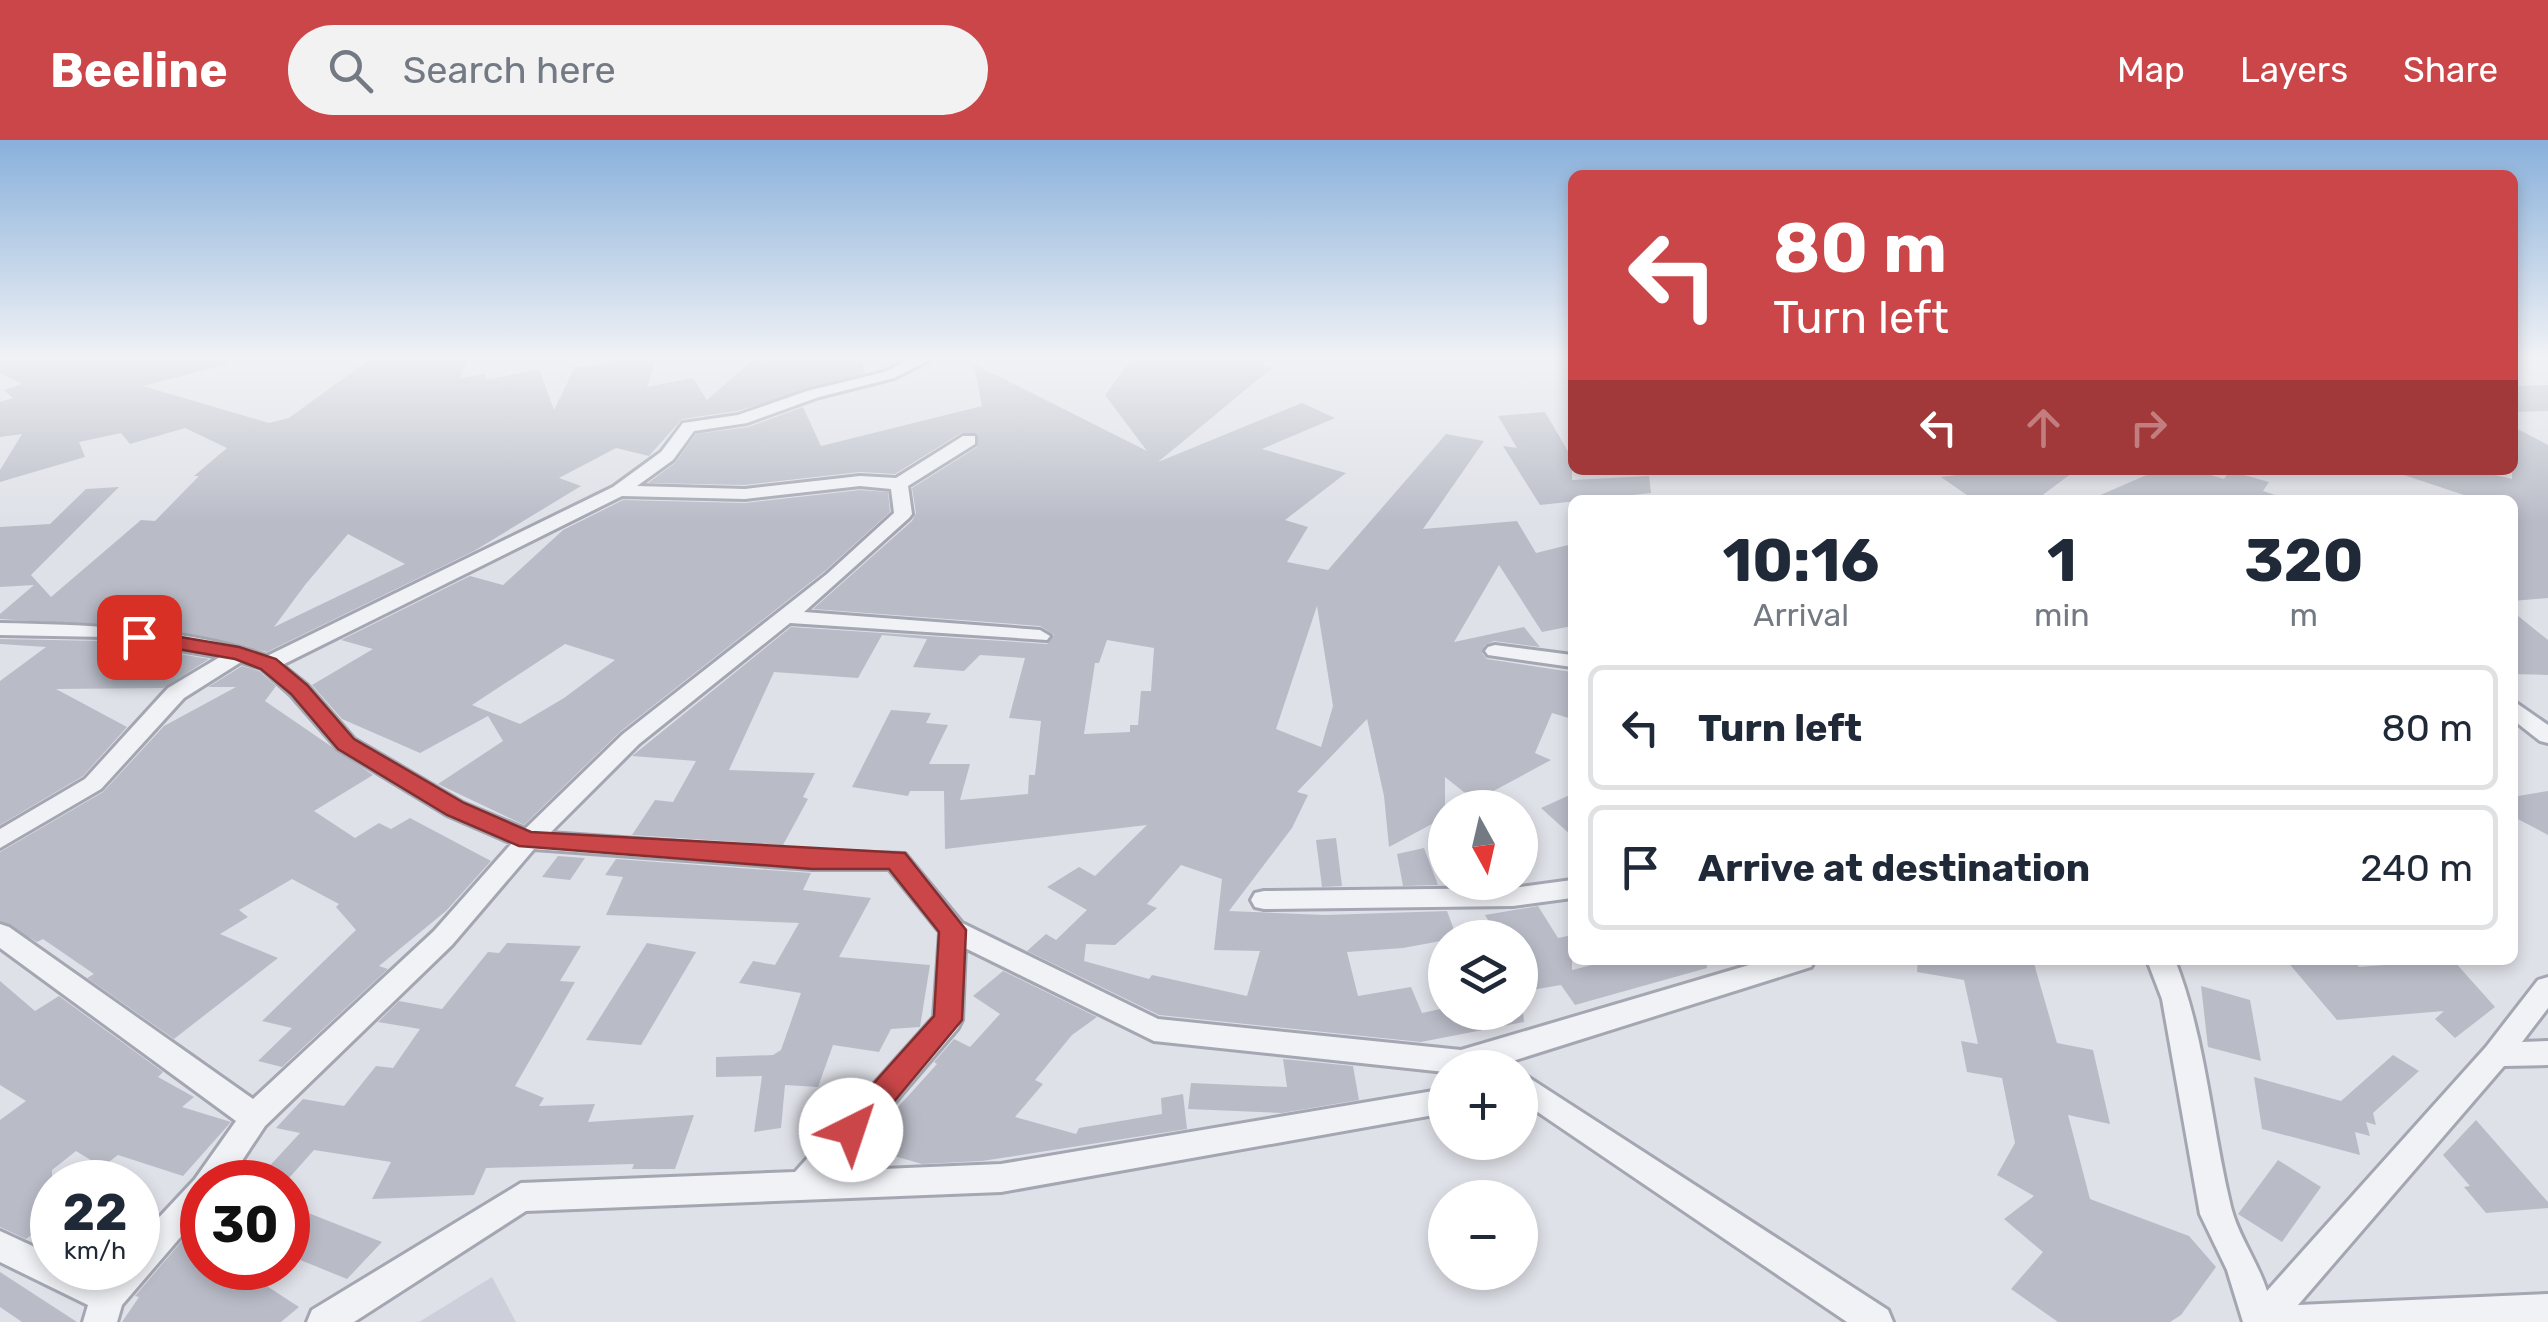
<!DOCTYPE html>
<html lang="en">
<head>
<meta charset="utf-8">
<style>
  :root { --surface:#fff; --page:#f2f2f3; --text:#1f2937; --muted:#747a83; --line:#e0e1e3; --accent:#ca4648 }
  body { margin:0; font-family:Rubik,sans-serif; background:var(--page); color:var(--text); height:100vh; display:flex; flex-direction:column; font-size:38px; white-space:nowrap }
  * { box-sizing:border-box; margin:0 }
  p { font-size:32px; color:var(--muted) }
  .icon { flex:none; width:55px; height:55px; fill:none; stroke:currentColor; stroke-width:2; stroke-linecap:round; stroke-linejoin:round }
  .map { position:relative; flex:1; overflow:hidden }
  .details { position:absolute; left:1568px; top:355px; width:950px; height:470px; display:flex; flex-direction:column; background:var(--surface); border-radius:15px; box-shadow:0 5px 15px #0003 }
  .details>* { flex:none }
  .guide { position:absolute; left:1568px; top:30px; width:950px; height:305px; border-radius:15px; box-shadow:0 5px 15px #0003; background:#ca4648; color:#fff; overflow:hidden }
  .needle { width:65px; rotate:172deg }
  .tools { position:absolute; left:1428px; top:650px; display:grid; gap:20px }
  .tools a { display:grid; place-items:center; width:110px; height:110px; border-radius:50%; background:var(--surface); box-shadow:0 5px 15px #0003; font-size:50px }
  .speed { position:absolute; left:30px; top:1020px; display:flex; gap:20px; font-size:50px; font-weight:700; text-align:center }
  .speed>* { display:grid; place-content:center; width:130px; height:130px; border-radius:50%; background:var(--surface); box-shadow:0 5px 15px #0003; line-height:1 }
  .speed small { font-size:25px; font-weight:400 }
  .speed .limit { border:15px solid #d22; background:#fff; color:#111 }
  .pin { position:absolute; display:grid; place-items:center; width:85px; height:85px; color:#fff; margin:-42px; border-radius:20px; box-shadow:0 5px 15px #0006 }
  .me { position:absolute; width:110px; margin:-55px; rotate:41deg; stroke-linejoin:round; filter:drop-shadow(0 0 8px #0008) }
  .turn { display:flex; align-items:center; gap:35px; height:210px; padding:0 40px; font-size:45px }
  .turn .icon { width:130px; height:130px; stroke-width:2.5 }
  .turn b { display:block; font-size:70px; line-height:85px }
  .lanes { display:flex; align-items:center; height:95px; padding:0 40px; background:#0003; justify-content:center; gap:50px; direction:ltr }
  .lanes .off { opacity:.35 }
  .eta { display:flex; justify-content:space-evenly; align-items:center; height:170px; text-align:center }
  .eta b { font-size:60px; font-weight:700; line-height:70px }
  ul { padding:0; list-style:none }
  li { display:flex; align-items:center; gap:30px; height:125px; margin:0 20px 15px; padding:0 20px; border:5px solid var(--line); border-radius:15px }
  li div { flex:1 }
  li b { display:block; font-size:38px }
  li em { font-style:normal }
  header { display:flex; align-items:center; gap:60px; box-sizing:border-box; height:140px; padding:0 50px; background:var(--accent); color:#fff }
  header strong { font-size:48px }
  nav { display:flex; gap:55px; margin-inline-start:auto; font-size:35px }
  .search { width:700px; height:90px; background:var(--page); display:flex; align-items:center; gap:25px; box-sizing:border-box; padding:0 35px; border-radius:55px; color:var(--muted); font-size:38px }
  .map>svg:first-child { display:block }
  .built { fill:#cdd0da }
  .building { fill:#b9bcc7; fill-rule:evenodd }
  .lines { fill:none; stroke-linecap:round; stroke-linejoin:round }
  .minor-casing { stroke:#a4a7b2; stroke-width:6 }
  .minor { fill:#f1f2f6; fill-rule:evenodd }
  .route { fill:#ca4648; stroke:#832e2f; stroke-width:2.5 }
</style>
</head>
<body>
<header>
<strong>Beeline</strong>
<div class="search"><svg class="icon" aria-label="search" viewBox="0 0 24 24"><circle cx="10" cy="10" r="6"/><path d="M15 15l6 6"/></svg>Search here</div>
<nav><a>Map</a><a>Layers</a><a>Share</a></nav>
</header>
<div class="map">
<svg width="2548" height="1182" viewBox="0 0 2548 1182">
  <rect width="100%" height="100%" fill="#dfe1e8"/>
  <!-- built -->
  <polygon class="built" points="492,1137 516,1182 419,1182"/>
  <!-- building -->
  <g class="building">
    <path d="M0 216H227V224L143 246 269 283 289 278 370 219 468 218 460 238 485 234 486 240 539 229 554 270 575 227 609 224 611 218 657 216 647 247 693 238 707 260 756 217 861 216 865 233 737 271 682 279 649 316 616 308 559 338 581 346 474 411 267 512 169 490 0 479V474L34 445 0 447V387L50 384 86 349 119 347 31 435 51 457 141 380 155 381 199 336H194L227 308 185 288 130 304 121 293 79 302 85 317 0 342V330L22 294 0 297V262L13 258 4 250 22 244 0 233ZM348 394 405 424 274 487 305 445Z"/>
    <path d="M1134 216H1270L1262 226 1272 228 1158 322 1302 263 1335 278 1262 309 1346 333 1285 380 1308 387 1287 422 1328 430 1446 294 1484 301 1423 389 1517 381 1536 413 1572 404V486L1542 492 1499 425 1454 502 1524 487 1540 507 1494 501 1485 505 1482 513 1487 519 1572 532V579L1552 573 1535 613 1551 620 1475 661 1445 637V677L1389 707 1384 656 1367 579 1297 652 1308 655 1292 688 1229 771 1325 775 1447 771 1457 798 1403 808 1347 812 1358 856 1411 847 1422 873 1445 868V872H1523L1524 882 1421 902 1159 875 1027 811 1046 794 1056 800 1087 770 1047 747 1079 727 1095 736 1147 685 945 709 944 651H910L908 656 852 647 891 570 931 573 926 583 948 585 929 624H970L960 660 1028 654 1029 635H1035L1041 581 1009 578 1025 518 980 515 964 531 913 527 927 499 882 495 858 538 774 532 729 630 815 633 803 657 808 659 783 705 632 695 655 660 673 662 696 621 632 616 791 487 1047 504 1054 495 1040 486 813 469 912 381 916 373 912 348 977 307 978 293H961L895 334 860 332 745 345 648 343 675 323 696 294 748 287 803 267 821 306 982 266 974 224 1147 311 1105 255ZM1317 466 1333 566 1321 607 1276 589ZM1107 500 1154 508 1151 551H1141L1138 585H1130V592L1084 594 1095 523H1099ZM1181 725 1222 739 1214 810 1260 811 1247 856 1152 835 1149 839 1084 821 1086 804 1115 805 1157 768 1147 764Z"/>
    <polygon points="2548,245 2548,271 2512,272 2512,246"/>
    <polygon points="1545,272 1572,318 1572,340 1649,336 1651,353 1540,365 1503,306 1517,308 1498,276"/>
    <polygon points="2512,286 2548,305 2548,458 2512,461 2512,360 2479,360 2401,334 2401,330 2475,330 2512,339"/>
    <polygon points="1994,330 2076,330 2036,360 1974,360 1941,337"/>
    <polygon points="2158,330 2194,330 2224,339 2230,331 2269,342 2263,351 2275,355 2274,360 2089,360"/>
    <path d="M860 350 888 352 890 372 825 431 621 591 524 685 438 644 503 601 488 576 420 613 342 579 312 545 373 509 341 500 470 436 503 445 563 390 623 360 745 363ZM565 504 615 520 564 558 520 584 472 565Z"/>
    <polygon points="2512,471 2548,500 2548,535 2512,534"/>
    <polygon points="0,499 105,501 209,519 163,548 56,549 127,587 83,636 0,685 0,541 46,507 0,504"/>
    <polygon points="242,526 259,531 276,546 265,561 373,635 314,671 355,698 379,683 391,689 410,678 491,721 446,771 379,826 388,829 282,927 258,921 292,888 262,881 356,790 336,767 339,764 292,739 239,770 248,777 220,794 278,818 174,899 87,838 94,834 43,799 37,802 0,781 0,712 103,652 164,586 236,547 208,547"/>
    <polygon points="2548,651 2548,695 2512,676 2512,657"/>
    <polygon points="1572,654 1572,696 1541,668"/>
    <polygon points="1336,698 1342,746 1322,747 1316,700"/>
    <polygon points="1424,708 1438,745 1403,746 1397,714"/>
    <polygon points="558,716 585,718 570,740 542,737"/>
    <polygon points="616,719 811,733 803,750 871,758 839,817 930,825 920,887 891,889 879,912 833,905 818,947 785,945 781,988 754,992 762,936 716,937 716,917 773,915 781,910 801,853 739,843 753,821 775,825 799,783 606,775 623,737 605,735"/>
    <polygon points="1538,766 1558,798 1572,795 1572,830 1612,820 1706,820 1707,828 1575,865 1561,845 1520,852 1520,798 1499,798 1485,775"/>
    <polygon points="507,803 581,806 560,841 575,842 515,946 544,958 539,966 595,964 588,982 694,975 675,1029 632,1029 634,1024 486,1028 474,1055 372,1059 391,1022 314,1010 289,1038 264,1032 300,993 276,988 303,959 344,966 376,926 393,928 420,889 378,882 399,861 442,869 488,812 499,813"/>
    <polygon points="647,803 696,812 641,905 586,900"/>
    <polygon points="1918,820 2033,820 2057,903 2093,910 2110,984 2068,975 2090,1059 2189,1096 2216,1127 2181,1175 2170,1182 2058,1182 2011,1149 2043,1112 2004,1079 2034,1056 1997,1035 2015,1003 2002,938 1967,932 1961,901 1978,904 1964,840 1917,832"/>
    <polygon points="2286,820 2353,820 2359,827 2453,820 2495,867 2455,898 2435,879 2444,871 2337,880"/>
    <polygon points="1003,831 1097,877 1072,895 1035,940 1043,944 1015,977 1076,994 1079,988 1162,974 1161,958 1183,954 1187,989 982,1021 922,1024 862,1007 937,924 934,922 954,899 970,907 1000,874 973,856"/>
    <polygon points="0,841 35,871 59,856 163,932 158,937 194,957 182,967 231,982 183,1036 118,1015 102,1027 76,1011 52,1030 52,1101 35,1092 26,1099 0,1087 0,980 26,961 0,945"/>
    <polygon points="2201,846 2250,860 2261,921 2208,907"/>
    <polygon points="2393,915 2419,931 2373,973 2376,985 2366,982 2370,996 2355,992 2360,1015 2262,989 2254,937 2341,961"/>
    <polygon points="1283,919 1353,926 1359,960 1282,973 1188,969 1191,943 1287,947"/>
    <polygon points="2476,980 2548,1062 2548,1068 2486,1073 2464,1047 2470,1046 2443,1015"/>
    <polygon points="2278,1020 2321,1047 2282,1102 2238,1074"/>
    <polygon points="288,1065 382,1102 347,1139 288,1115"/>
    <polygon points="187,1095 202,1104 202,1128 239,1128 299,1167 281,1182 122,1182 139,1157 135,1156"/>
    <polygon points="0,1132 77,1182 22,1182 0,1167"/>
  </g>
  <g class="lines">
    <defs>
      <g id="minor">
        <path d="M917 216H937L894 238 819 257 747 283 694 291 673 320 637 346 745 349 860 336 896 338 963 296H975V304L908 346 912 374 909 378 804 472 1040 490 1050 496 1047 500 790 483 639 604 550 693 812 711 905 714 962 783 1158 879 1461 910 1766 820H1815L1811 827 1490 928H1445V932L1154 901 965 808 962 880 958 888 836 1031 1001 1024 1445 949V973L1001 1052 526 1071 354 1182H307L312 1170 521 1043 795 1032 934 877 940 792 889 729H812L534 709 452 805 265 986 228 1042H202V1072L122 1165 117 1182H83L88 1165 0 1122V1091L52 1115V1128H80L102 1138 112 1128H138V1100L195 1039 236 981 0 808V784L9 787 253 959 434 791 512 703 447 675 338 609 291 555 261 528 241 522 184 558 101 649 0 708V689L85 639 168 548 220 517 105 497 0 495V483C89 485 182 487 267 516L613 347 661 312 683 283 738 275 807 251 884 232ZM860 346 891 349 894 373 827 434 623 594 525 689 463 663 354 599 307 545 282 525 622 356 745 359Z"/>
        <polygon points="1495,505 1572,515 1572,527 1488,515 1485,511 1488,507"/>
        <polygon points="2512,560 2548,585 2548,603 2540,601 2512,579"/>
        <polygon points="1572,740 1572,758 1513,766 1264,769 1255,767 1251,760 1255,753 1264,751 1513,748"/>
        <path d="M2147 820H2175C2206 899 2211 985 2231 1067 2238 1096 2258 1122 2267 1151L2486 907 2538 840 2548 837V868L2522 902 2548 901V925L2504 926 2298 1165 2548 1154V1182H2243L2227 1130 2200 1074 2162 859Z"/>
        <polygon points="1520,932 1888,1170 1893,1182 1847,1182 1520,960"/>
      </g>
    </defs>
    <!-- minor casing -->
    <use href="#minor" class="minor-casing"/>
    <!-- minor -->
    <use href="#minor" class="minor"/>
  </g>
  <!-- sky -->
  <linearGradient id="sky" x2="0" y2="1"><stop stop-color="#89b0db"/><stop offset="0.57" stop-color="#f1f2f5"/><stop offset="1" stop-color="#f1f2f5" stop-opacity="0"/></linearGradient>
  <rect width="2548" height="382" fill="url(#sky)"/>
  <!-- route -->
  <polygon class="route" points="139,490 239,507 276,519 307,545 354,599 464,663 531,692 905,713 966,790 962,880 862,1000 851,1004 840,1000 836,990 840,981 934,876 939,792 889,729 812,729 519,706 447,675 338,609 291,554 261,529 235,519 131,501 131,492"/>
</svg>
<div class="tools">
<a><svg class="needle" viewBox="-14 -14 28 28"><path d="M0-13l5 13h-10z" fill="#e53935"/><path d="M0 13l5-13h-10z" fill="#747a83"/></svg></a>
<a><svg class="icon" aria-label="layers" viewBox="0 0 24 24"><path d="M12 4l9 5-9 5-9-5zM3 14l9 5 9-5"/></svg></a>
<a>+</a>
<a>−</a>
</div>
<div class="speed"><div>22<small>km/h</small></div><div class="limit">30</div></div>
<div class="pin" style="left:139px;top:497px;background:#d93025"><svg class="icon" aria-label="arrive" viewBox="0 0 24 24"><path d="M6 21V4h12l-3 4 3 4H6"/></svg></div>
<svg class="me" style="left:851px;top:990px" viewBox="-20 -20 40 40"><circle r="19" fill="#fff"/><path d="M0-13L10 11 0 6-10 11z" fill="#ca4648"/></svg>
<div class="guide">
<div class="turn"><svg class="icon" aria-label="left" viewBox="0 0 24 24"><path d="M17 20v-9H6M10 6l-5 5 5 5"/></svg><div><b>80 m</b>Turn left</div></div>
<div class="lanes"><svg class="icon" aria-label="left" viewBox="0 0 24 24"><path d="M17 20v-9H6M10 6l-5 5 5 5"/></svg><svg class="icon off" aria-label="ahead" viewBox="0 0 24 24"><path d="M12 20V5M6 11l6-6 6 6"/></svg><svg class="icon off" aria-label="right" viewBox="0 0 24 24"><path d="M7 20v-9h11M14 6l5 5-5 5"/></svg></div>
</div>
<section class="details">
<div class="eta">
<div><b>10:16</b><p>Arrival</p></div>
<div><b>1</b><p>min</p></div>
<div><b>320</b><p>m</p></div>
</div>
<ul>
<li><svg class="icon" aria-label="left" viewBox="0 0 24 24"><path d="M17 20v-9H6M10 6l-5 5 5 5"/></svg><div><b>Turn left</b></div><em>80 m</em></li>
<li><svg class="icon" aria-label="arrive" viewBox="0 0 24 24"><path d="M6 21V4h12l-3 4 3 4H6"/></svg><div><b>Arrive at destination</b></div><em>240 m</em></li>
</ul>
</section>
</div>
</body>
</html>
